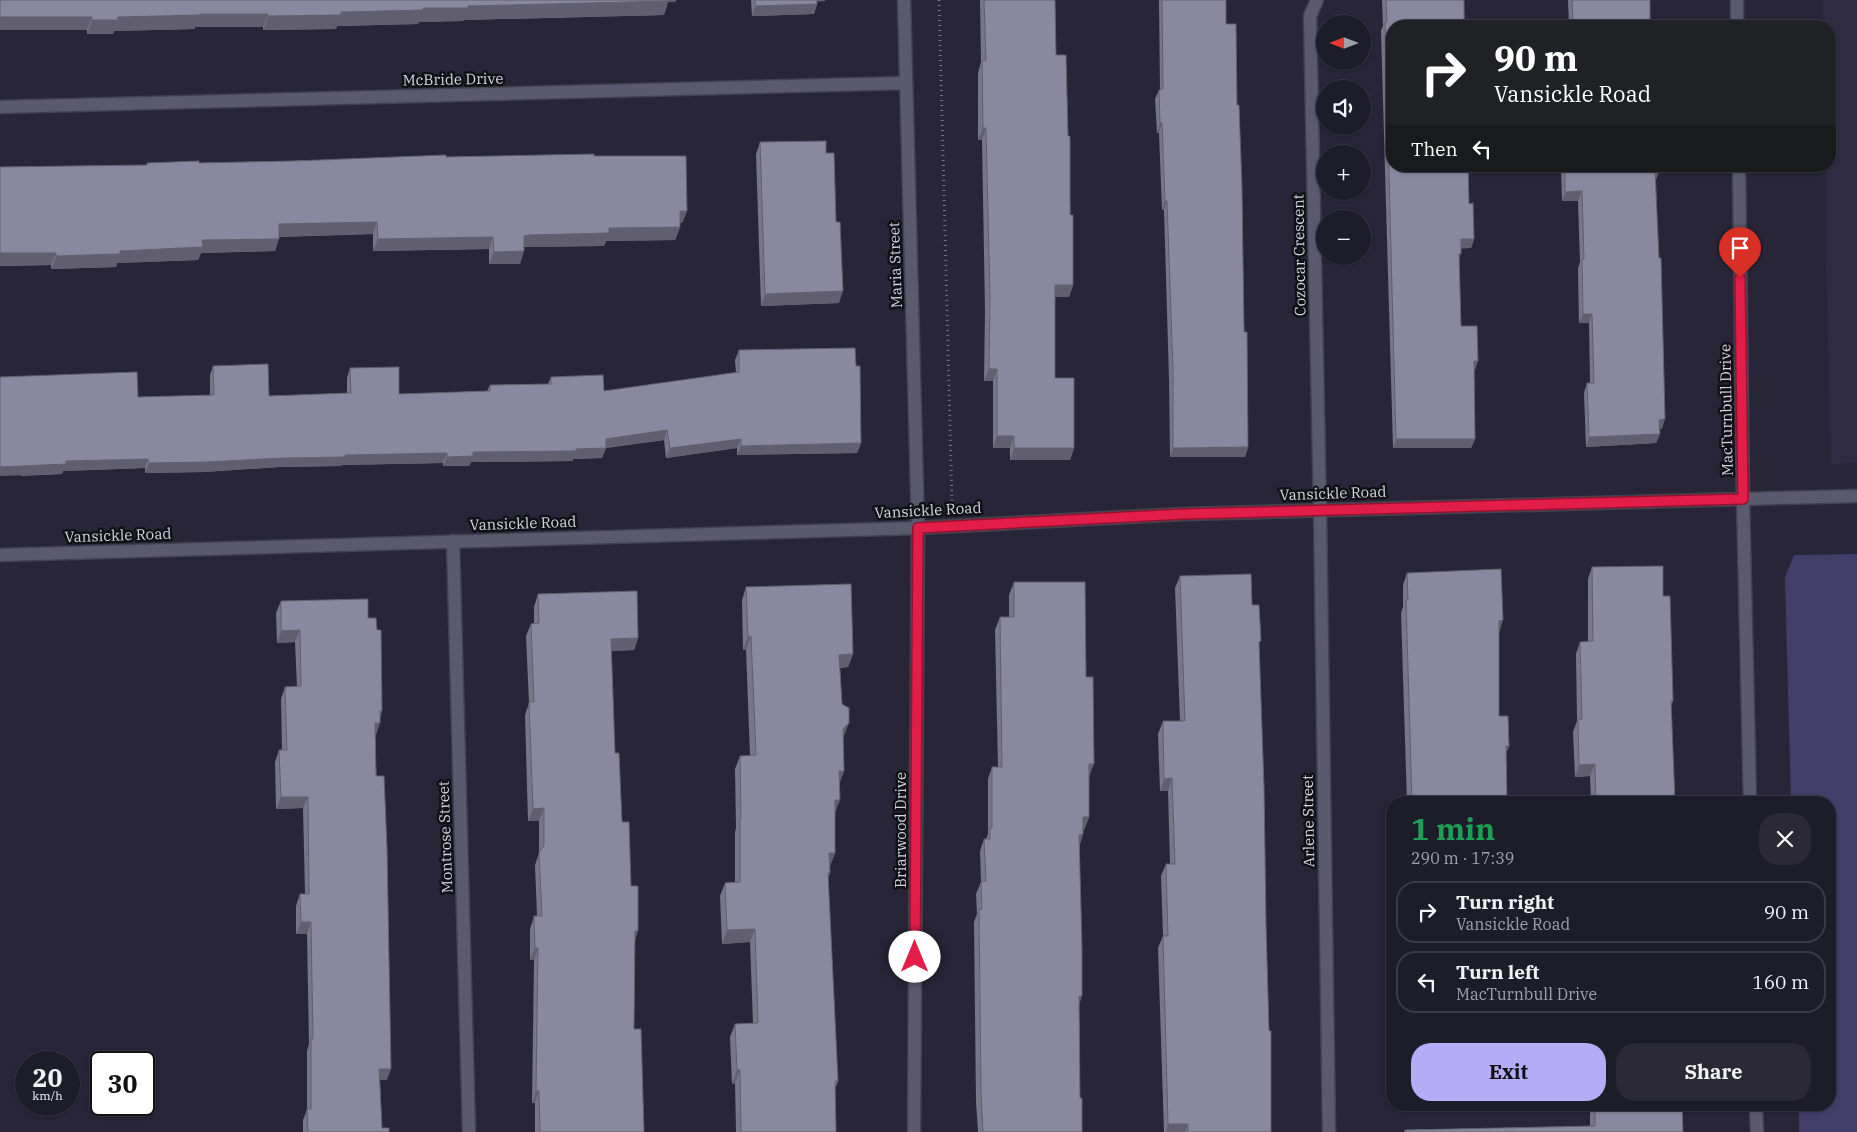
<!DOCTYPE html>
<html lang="en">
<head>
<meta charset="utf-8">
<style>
  :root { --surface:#1d1c29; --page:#2a2935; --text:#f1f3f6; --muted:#a0a1a8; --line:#3b3a46; --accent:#b5acf8 }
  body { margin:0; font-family:"IBM Plex Serif",serif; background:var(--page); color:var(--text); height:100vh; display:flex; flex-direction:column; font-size:19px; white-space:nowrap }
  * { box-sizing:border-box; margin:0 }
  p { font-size:16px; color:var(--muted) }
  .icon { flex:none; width:28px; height:28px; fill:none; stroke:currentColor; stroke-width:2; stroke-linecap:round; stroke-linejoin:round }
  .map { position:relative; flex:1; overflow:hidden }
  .panel { position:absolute; left:1386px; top:796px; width:450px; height:315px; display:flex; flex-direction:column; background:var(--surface); border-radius:20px; box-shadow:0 1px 4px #0004,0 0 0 1px var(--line) }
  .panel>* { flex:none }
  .guide { position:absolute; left:1386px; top:20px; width:450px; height:152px; border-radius:20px; box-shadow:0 1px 4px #0004,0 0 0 1px var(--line); background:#202124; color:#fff; overflow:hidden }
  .needle { width:32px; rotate:270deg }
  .tools { position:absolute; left:1316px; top:15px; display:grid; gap:10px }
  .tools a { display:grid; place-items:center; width:55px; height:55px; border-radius:50%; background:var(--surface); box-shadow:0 1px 4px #0004,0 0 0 1px var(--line); font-size:25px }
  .speed { position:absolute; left:15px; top:1051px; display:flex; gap:10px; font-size:25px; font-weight:700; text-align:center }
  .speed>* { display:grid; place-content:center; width:65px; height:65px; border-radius:50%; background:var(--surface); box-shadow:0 1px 4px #0004,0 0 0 1px var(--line); line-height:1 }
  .speed small { font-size:12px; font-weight:400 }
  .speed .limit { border:2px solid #111; border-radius:8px; background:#fff; color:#111 }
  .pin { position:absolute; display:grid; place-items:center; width:42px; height:42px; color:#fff; margin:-51px -21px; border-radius:50% 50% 50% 0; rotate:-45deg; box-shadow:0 0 5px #0007 }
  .pin .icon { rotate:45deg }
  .me { position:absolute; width:55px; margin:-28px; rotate:0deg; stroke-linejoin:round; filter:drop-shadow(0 0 4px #0008) }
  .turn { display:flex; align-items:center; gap:18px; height:105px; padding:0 25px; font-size:22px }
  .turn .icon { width:65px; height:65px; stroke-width:2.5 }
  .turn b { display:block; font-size:35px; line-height:42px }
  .then { display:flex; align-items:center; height:48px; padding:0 25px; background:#0003; gap:10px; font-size:19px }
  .round { display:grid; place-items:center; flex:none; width:52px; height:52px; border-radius:20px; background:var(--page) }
  .head { display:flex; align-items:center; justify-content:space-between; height:85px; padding:0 25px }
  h1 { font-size:30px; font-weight:700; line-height:38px; color:#1e9e55 }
  .primary-button { display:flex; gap:10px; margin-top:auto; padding:10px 25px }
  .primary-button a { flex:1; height:58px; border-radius:20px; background:var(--accent); color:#111; font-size:20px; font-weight:700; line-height:58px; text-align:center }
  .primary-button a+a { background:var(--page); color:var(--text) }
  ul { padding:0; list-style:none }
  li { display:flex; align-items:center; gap:15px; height:62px; margin:0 10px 8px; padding:0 15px; border:2px solid var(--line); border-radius:20px }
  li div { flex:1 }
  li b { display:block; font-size:19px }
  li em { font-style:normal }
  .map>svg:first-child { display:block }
  .built { fill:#2e2b43 }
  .green { fill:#433d69 }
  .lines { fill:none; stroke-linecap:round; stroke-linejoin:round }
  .minor-casing { stroke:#434150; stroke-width:15 }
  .path { stroke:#767583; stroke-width:3; stroke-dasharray:1 4; stroke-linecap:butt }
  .minor { stroke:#5b596d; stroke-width:12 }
  .wall { fill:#777588 }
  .shaded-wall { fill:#615f6f }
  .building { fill:#8a889e; stroke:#615f6f }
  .route-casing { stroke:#92132f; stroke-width:12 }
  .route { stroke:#e11d48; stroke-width:9 }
  .labels { text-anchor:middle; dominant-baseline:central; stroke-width:5; stroke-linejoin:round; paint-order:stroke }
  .street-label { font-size:15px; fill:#d5d4df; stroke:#101017 }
</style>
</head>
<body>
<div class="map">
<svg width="1857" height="1132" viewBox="0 0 1857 1132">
  <rect width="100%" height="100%" fill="#272537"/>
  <!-- built -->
  <polygon class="built" points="1823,0 1857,0 1857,463 1831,464 1826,264 1826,166 1830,166 1830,26 1823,26"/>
  <!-- green -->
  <polygon class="green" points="1857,554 1857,1132 1799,1132 1799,1105 1830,1105 1830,802 1791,802 1785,577 1794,555"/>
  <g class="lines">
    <defs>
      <g id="minor">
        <polyline points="904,0 918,528 914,1132"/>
        <polyline points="1317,0 1310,16 1320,510 1329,1132"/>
        <polyline points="1737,0 1737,26"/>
        <polyline points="0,107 906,83"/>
        <polyline points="1739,166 1743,499 1750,802"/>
        <polyline points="453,541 469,1132"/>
        <polyline points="0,555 918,528 1184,514 1857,496"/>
        <polyline points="1756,1105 1757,1132"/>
      </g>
    </defs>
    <!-- minor casing -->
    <use href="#minor" class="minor-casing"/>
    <!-- path -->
    <polyline class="path" points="939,0 952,502"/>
    <!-- minor -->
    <use href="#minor" class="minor"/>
  </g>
  <!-- wall -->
  <g class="wall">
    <polygon points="0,0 676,0 675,2 668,2 664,15 464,20 463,21 419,22 418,24 337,26 336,29 263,30 263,27 195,27 195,29 114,31 113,34 87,34 87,30 0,30"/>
    <polygon points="751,0 825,0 825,1 817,1 817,4 814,14 752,16"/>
    <polygon points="980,0 1055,0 1056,55 1068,136 1073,285 1069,297 1055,297 1055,378 1074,448 1070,460 1010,460 1010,448 993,448 993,381 984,381 985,311 982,140 978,140 978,73 981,62"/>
    <polygon points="1159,0 1226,0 1226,24 1237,105 1248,447 1245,457 1170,457 1169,379 1164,210 1162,210 1159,133 1157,133 1155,99 1159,90 1160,90"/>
    <polygon points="1382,0 1464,0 1469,204 1474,239 1471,248 1461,248 1459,261 1461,326 1475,370 1474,370 1475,439 1471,448 1393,448 1381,31 1383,26"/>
    <polygon points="1568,0 1650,0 1650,26 1569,26"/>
    <polygon points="760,142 826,153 839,303 761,306 756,154"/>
    <polygon points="594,156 687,211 682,223 680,223 680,227 675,240 606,241 604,246 524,247 520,264 489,264 489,249 373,251 373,234 279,237 275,251 201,253 198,260 117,263 116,267 51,269 51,265 0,266 0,167 147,165 147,163 199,163 446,157"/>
    <polygon points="1561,166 1659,166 1659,171 1656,180 1662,429 1659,429 1660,434 1656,443 1586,447 1584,393 1587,383 1590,383 1589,323 1579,323 1578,269 1580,262 1578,201 1562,201"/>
    <polygon points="739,350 856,366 861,443 857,453 737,455 737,448 666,458 664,440 606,448 602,458 573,459 573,461 471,462 469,466 443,466 443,463 342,465 341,466 279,467 204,472 145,473 145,468 63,471 62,474 20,476 210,395 210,375 213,366 269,396 347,393 347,378 350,368 399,394 487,391 490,385 548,384 551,377 604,391 736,373 735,360"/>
    <polygon points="1592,567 1663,596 1673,701 1671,706 1675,802 1591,802 1590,776 1575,777 1573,732 1577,721 1576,654 1580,642 1588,642 1588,579"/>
    <polygon points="1407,573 1499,631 1499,716 1509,746 1506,754 1507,802 1407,802 1401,613 1403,607 1403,585"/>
    <polygon points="1180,576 1252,605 1259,646 1271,1132 1164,1132 1158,948 1163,936 1161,876 1166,864 1170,864 1168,791 1160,791 1158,734 1163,721 1180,721 1175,588"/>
    <polygon points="1014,582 1086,677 1089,777 1089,817 1084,830 1083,830 1083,834 1080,844 1079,1006 1080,1098 1082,1132 978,1132 976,1103 974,922 977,914 976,894 981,882 980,851 984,839 986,839 988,834 988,779 992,767 998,767 995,630 1000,617 1009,617 1009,595"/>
    <polygon points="746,587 853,654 848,667 840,668 842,704 844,736 843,738 844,771 839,783 835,813 835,853 830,866 830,873 828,879 838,1081 835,1089 836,1132 736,1132 735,1083 732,1084 730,1037 735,1024 753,1023 750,942 722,944 720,896 725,883 735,882 735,832 736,828 735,769 740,756 750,756 746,650 743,650 742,600"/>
    <polygon points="538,594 638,638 634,650 611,651 615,753 622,822 631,886 634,941 634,1029 644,1132 535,1132 535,1103 532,1103 534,960 530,960 530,929 534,916 537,916 535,865 539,853 539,821 528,821 525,715 529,703 526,636 531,624 534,623 534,607"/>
    <polygon points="281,601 368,618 382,711 376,735 375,735 387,1080 380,1080 382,1128 389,1132 303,1132 303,1120 307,1110 307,1051 309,1044 307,934 296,934 296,906 300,894 305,894 303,808 276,809 275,762 279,750 282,750 281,699 285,687 297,687 295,642 277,643 276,613"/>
    <polygon points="1590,1105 1682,1105 1683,1132 1404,1132 1405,1130 1590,1126"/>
  </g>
  <!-- shaded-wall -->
  <g class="shaded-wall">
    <polygon points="665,0 676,0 675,2 668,2 664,15 464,20 463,21 419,22 418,24 337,26 336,29 263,30 268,16 468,6"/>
    <polygon points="814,0 825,0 825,1 813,2"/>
    <polygon points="817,4 814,14 752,16 755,6"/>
    <polygon points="200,14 268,14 263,27 195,27 195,29 114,31 113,34 87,34 92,20 118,17"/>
    <polygon points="0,17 92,17 87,30 0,30"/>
    <polygon points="1160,123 1162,123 1159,133 1157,133"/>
    <polygon points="983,128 986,128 982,140 978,140"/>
    <polygon points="1655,171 1659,171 1655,181"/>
    <polygon points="1582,191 1578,201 1562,201 1565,192"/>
    <polygon points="1165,201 1167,201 1164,210 1162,210"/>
    <polygon points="680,211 687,211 682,223 675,223"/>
    <polygon points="377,222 373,234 274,237 279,224"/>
    <polygon points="680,227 675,240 606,241 604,246 524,247 524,236 529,235 609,228"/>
    <polygon points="493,237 489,249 373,251 378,239"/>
    <polygon points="279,239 275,251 201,253 198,260 117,263 116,267 51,269 56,256 120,251 202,240"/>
    <polygon points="1461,239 1474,239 1471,248 1457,249"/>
    <polygon points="524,251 520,264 489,264 494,252"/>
    <polygon points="0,253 56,253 51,265 0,266"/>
    <polygon points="1055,285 1073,285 1069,297 1051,297"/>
    <polygon points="843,291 839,303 761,306 765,294"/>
    <polygon points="1583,314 1592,314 1589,323 1579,323"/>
    <polygon points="1474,361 1478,361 1475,370 1470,370"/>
    <polygon points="989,369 997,369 993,381 984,381"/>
    <polygon points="1665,419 1662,429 1655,429 1659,420"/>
    <polygon points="667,430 664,440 603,448 606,448 602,458 573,459 573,461 471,462 469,466 443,466 447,457 473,452 606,439"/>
    <polygon points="1660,434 1656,443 1586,447 1589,437"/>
    <polygon points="997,436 1014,436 1010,448 993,448"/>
    <polygon points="741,439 737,448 666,458 670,448"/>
    <polygon points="1396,439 1475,439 1471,448 1393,448"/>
    <polygon points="861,443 857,453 737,455 741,446"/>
    <polygon points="1248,447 1245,457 1170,457 1173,448"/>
    <polygon points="1014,448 1074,448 1070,460 1010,460"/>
    <polygon points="447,453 443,463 342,465 341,466 279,467 204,472 145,473 149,463 345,455"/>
    <polygon points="148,459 145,468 63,471 62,474 0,476 0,467 66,461"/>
    <polygon points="1503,620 1499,633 1499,621"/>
    <polygon points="300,630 295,642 277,643 281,631"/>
    <polygon points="751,636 746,650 743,650 748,637"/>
    <polygon points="638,638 634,650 606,651 611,639"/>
    <polygon points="853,654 848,667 834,668 839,655"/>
    <polygon points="380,711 382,711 378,723 380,723 376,735 370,735"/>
    <polygon points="849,723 844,736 838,742 843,729"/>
    <polygon points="1506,746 1509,746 1504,758"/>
    <polygon points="1089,764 1094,764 1089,777 1084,777"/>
    <polygon points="1595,764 1590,776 1575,777 1579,765"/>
    <polygon points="839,771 844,771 839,785"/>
    <polygon points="1172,778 1168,791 1160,791 1164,779"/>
    <polygon points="281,797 308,797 303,808 276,809"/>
    <polygon points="835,800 840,800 835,813"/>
    <polygon points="544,808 539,821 528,821 533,809"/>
    <polygon points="1083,817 1089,817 1084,830 1078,830"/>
    <polygon points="1083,834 1079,847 1079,835"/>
    <polygon points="829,853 835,853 830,866 824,866"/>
    <polygon points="301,922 311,922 307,934 296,934"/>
    <polygon points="755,929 750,942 722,944 727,930"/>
    <polygon points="635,931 638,931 634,944"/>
    <polygon points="535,948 538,948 534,960 530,960"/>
    <polygon points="1079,996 1082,996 1078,1009"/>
    <polygon points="379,1069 391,1069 387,1080 375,1080"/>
    <polygon points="737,1070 740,1070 735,1083 732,1084"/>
    <polygon points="536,1091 539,1091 535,1103 532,1103"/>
    <polygon points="1168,1124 1188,1124 1185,1132 1166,1132"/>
  </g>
  <!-- building -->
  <g class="building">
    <polygon points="0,0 669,0 669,1 468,6 468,8 423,8 423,10 341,12 341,15 268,16 268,14 200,14 200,15 118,17 118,20 92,20 92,17 0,17"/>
    <polygon points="755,0 817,0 817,4 755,6"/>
    <polygon points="984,0 1055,0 1056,55 1066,55 1068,136 1070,136 1070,215 1073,215 1073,285 1055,285 1055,378 1074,378 1074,448 1014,448 1014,436 997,436 997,369 989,369 990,299 986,128 983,128 982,61 986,60"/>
    <polygon points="1162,0 1226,0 1226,24 1236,24 1237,105 1239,105 1242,189 1244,332 1247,332 1248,447 1173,448 1173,370 1167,201 1165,201 1162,123 1160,123 1159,90 1163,89"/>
    <polygon points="1386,0 1464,0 1464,26 1392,26 1392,166 1468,166 1469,204 1473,203 1474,239 1461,239 1461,254 1459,254 1461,326 1477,326 1478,361 1474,361 1475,439 1396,439 1385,22 1387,22"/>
    <polygon points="1572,0 1650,0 1650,26 1567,26 1573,26"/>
    <polygon points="826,141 826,153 834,153 836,222 840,222 843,291 765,294 760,142"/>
    <polygon points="594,154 594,156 686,156 687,211 680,211 680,227 609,228 609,233 529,235 524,236 524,251 494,252 493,237 378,239 377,222 279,224 279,239 202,240 203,247 120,251 120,254 56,256 56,253 0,253 0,167 147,165 147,163 199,161 199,163 294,161 446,155 446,157"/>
    <polygon points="1565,166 1659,166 1659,171 1655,171 1659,258 1661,258 1665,419 1659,420 1660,434 1589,437 1587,383 1594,383 1592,314 1583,314 1582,259 1584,259 1582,191 1565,192"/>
    <polygon points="855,348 856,366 860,366 861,443 741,446 741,439 670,448 667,430 606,439 606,448 576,449 576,451 473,452 473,456 447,457 447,453 345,455 345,457 282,458 207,462 149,463 148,459 66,461 66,464 0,467 0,377 137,372 138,397 214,395 213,366 268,364 269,396 351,393 350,368 399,367 399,394 490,391 490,385 551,384 551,377 603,375 604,391 739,372 739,350"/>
    <polygon points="1663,566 1663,596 1670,596 1673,701 1671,701 1675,802 1596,802 1595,764 1579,765 1578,720 1582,719 1580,642 1593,641 1592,567"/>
    <polygon points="1501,569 1503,620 1499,621 1499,716 1508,716 1509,746 1506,746 1507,802 1412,802 1406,600 1408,600 1407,573"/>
    <polygon points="1251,574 1252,605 1259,605 1261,641 1259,642 1264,787 1266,925 1269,1031 1271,1031 1271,1132 1188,1132 1188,1124 1168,1124 1163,936 1168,936 1166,864 1175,864 1172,778 1164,779 1163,721 1185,721 1180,576"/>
    <polygon points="1014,582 1085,582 1086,677 1093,677 1094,764 1089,764 1089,817 1083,817 1083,834 1079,835 1082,948 1082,996 1079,996 1080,1098 1082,1098 1082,1132 983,1132 981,1091 979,909 982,909 981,882 986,881 984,839 990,839 990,828 992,828 992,767 1002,767 1000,617 1014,617"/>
    <polygon points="851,584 853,654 839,655 842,704 849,708 849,723 843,729 844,771 839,771 840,800 835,800 835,853 829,853 830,873 828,873 838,1081 835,1081 836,1132 741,1132 740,1070 737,1070 735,1024 758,1023 755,929 727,930 725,883 740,882 740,818 741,818 740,756 756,755 751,636 748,637 746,587"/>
    <polygon points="637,591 638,638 611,639 615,753 619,753 622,822 629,822 631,886 638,886 638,931 635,931 634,1029 641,1029 644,1132 540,1132 539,1091 536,1091 538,948 535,948 534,916 542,916 539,853 544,845 544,808 533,809 529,702 534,702 531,624 539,623 538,594"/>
    <polygon points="368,599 368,618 376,618 377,630 381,630 382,711 380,711 380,723 375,723 376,776 384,776 387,848 391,1069 379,1069 382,1128 389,1128 389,1132 308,1132 307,1109 311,1109 311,1039 313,1039 311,922 301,922 300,894 309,894 308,797 281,797 279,750 287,750 285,687 301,686 300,630 281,631 281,601"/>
    <polygon points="1595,1105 1682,1105 1683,1132 1405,1132 1405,1130 1595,1126"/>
  </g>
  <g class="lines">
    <defs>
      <polyline id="route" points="915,957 918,528 1184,514 1743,499 1740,278"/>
    </defs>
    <!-- route casing -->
    <use href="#route" class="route-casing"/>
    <!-- route -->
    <use href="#route" class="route"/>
  </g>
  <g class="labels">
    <!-- street labels -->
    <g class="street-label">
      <text transform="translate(453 79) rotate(-1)">McBride Drive</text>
      <text transform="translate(1299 255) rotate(-91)">Cozocar Crescent</text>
      <text transform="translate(895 265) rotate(-92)">Maria Street</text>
      <text transform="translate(1726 410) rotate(-91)">MacTurnbull Drive</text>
      <text transform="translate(1333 493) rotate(-2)">Vansickle Road</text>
      <text transform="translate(928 510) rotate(-3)">Vansickle Road</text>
      <text transform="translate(523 523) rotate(-2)">Vansickle Road</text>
      <text transform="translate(118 535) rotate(-2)">Vansickle Road</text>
      <text transform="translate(1308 821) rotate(-91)">Arlene Street</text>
      <text transform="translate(900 830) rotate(-90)">Briarwood Drive</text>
      <text transform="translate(445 837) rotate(-92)">Montrose Street</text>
    </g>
  </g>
</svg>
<div class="tools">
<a><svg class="needle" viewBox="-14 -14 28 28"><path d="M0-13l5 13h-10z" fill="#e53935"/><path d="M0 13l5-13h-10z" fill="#a0a1a8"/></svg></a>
<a><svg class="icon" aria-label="sound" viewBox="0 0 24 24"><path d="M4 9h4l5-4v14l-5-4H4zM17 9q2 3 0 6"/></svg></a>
<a>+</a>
<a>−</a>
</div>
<div class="speed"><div>20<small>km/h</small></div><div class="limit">30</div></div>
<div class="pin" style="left:1740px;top:278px;background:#d93025"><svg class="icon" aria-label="arrive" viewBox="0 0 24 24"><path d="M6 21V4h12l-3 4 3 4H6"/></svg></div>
<svg class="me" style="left:915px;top:957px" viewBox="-20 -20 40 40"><circle r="19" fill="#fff"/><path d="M0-13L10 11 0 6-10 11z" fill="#e11d48"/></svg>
<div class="guide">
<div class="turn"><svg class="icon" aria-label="right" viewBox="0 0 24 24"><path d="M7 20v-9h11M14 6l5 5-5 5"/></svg><div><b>90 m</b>Vansickle Road</div></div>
<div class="then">Then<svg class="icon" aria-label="left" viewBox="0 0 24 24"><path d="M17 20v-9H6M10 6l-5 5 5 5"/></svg></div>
</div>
<section class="panel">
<div class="head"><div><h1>1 min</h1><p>290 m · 17:39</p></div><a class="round"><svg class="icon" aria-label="close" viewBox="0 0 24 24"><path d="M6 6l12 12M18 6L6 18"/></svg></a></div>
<ul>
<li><svg class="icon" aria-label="right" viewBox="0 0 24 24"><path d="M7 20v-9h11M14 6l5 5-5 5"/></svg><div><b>Turn right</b><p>Vansickle Road</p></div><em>90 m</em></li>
<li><svg class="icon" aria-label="left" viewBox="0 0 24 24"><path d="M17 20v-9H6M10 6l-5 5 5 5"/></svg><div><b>Turn left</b><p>MacTurnbull Drive</p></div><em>160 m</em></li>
</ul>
<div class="primary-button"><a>Exit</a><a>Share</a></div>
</section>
</div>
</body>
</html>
